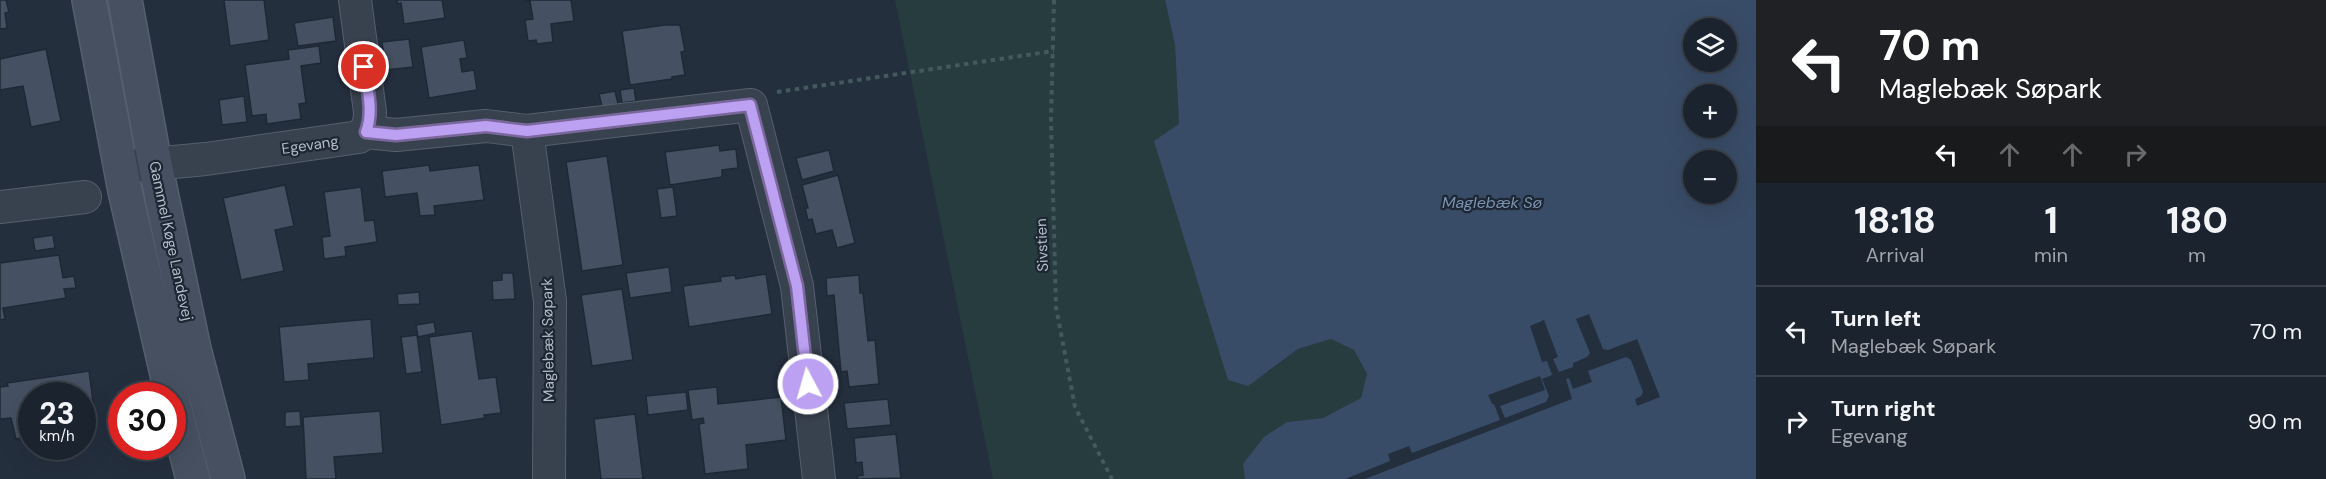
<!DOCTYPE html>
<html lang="en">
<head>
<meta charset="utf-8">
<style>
  :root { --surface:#1b232e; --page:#282f3a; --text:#f1f3f6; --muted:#a0a4aa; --line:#39404a }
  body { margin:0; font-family:"DM Sans",sans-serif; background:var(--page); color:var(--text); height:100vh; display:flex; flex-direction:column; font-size:22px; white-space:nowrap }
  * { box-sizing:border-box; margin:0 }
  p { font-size:20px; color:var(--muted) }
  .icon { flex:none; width:33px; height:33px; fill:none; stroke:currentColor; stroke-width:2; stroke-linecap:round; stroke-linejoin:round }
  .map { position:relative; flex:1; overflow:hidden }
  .sheet { display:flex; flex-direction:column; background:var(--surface); width:570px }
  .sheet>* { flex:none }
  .hud { background:#202124; color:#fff; overflow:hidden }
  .controls { position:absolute; left:1683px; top:18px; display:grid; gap:12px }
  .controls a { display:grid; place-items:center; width:54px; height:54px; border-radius:50%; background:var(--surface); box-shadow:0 6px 24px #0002,0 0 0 2px var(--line); font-size:30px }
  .speed { position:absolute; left:18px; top:382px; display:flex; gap:12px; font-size:30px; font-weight:700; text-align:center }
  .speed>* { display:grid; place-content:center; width:78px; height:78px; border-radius:50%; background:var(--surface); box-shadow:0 6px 24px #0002,0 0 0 2px var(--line); line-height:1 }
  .speed small { font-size:15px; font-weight:400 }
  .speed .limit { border:9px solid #d22; background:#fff; color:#111 }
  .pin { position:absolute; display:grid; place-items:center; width:51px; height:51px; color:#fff; margin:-26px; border:3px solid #fff; border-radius:50%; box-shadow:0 2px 6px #0007 }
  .me { position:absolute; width:66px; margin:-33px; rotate:354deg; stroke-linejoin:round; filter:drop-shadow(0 0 4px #0008) }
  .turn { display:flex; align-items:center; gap:21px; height:126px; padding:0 24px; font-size:27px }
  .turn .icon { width:78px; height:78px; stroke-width:2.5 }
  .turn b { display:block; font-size:42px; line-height:51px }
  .lanes { display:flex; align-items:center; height:57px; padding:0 24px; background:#0003; justify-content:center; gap:30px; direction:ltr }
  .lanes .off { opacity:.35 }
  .eta { display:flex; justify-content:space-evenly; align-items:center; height:102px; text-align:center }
  .eta b { font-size:36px; font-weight:800; line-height:42px }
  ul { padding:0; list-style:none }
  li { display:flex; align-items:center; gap:18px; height:90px; padding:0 24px; border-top:2px solid var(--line) }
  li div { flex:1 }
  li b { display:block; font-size:22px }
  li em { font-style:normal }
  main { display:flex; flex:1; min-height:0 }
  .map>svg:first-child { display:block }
  .green { fill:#263c3f }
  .water { fill:#394c67; fill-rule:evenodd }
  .pier { fill:#242f3e }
  .building { fill:#455162; stroke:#1f2835; stroke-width:1.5 }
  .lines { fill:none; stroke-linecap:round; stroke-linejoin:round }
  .street-casing { stroke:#565f6c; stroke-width:34 }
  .secondary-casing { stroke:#565f6c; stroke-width:36 }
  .path { stroke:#44595c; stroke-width:4; stroke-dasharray:4.5 4.5; stroke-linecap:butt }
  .street { stroke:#38414e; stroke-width:32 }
  .secondary { stroke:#465061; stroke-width:33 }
  .route-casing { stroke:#7a689d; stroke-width:15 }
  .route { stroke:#bca0f2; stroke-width:10 }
  .labels { text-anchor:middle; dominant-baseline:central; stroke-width:4.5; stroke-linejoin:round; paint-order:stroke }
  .street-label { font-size:15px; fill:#b4bcc9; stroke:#1d2633 }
  .water-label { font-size:16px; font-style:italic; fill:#7c92b1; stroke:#1d2633 }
</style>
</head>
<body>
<main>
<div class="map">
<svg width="1756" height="479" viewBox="0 0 1756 479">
  <rect width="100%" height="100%" fill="#242f3e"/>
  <!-- green -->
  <polygon class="green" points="895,0 1165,0 1175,45 1179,124 1268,372 1298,349 1331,339 1354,350 1367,374 1361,398 1323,418 1287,422 1243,464 1245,479 993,479"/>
  <!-- water -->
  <path class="water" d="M1165 0H1756V479H1245L1243 464 1264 437 1287 422 1323 418 1361 398 1367 374 1354 350 1331 339 1298 349 1248 386 1228 380 1154 141 1179 124 1175 45ZM1694 28H1726V62H1694ZM1694 94H1726V128H1694ZM1694 160H1726V194H1694Z"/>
  <!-- pier -->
  <polygon class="pier" points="1589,314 1603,349 1608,350 1637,339 1660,397 1637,406 1635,399 1641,396 1643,392 1631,360 1626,357 1588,371 1592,382 1573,389 1569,378 1566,379 1572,399 1365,479 1345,479 1390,461 1388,454 1409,446 1412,453 1500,420 1494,404 1492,404 1488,395 1540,376 1545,390 1500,406 1505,418 1546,402 1549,396 1542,379 1552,375 1547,361 1542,362 1530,326 1544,320 1558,357 1553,359 1559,372 1573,367 1573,363 1587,357 1590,353 1576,319"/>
  <!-- building -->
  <g class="building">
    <polygon points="0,0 6,0 9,12 5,13 7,28 0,29"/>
    <polygon points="224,0 264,0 269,40 230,46"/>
    <polygon points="397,0 442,0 445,18 404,24 401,3 398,4"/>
    <polygon points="525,0 571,0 574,21 551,24 553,42 537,44 536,40 528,41 525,20 533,19 530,1 525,2"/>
    <polygon points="333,17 336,41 298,46 294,23"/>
    <polygon points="665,25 680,25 685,51 681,52 685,75 672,77 672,79 630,85 622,31"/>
    <polygon points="409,39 413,67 386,70 382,42"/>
    <polygon points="464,40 467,58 460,59 462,72 474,70 477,90 429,98 421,47"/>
    <polygon points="319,46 321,63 301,66 306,103 299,104 301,119 267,124 266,114 252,116 245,65 289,59 288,50"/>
    <polygon points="46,49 61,121 31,127 23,86 0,90 0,59"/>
    <polygon points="634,88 636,101 622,103 620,90"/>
    <polygon points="615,91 618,104 602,107 599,94"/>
    <polygon points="244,96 247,122 222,125 219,100"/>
    <polygon points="719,145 720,151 736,149 738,168 722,170 722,177 670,185 665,152"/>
    <polygon points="829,150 834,171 802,180 796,158"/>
    <polygon points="607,156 623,265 582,271 566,162"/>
    <polygon points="429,165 430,171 479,165 484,200 434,206 435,215 420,216 417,193 385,197 382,171"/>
    <polygon points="838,175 855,243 837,248 832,230 816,234 812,219 808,220 805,208 808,208 802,185"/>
    <polygon points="285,185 294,226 275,230 284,271 241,280 223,198"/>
    <polygon points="361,187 365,221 374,220 377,242 345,247 346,256 324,259 322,237 330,236 324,192"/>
    <polygon points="673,187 677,216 661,218 657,189"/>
    <polygon points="53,235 55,248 35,251 33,238"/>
    <polygon points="59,255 63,278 74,276 76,288 64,289 66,298 3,308 5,319 0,320 0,263"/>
    <polygon points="669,267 672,292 630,298 626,273"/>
    <polygon points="502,273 513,273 515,299 493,300 492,281 502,280"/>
    <polygon points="766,274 772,314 689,327 683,286 721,281 720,277 735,275 736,279"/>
    <polygon points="859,275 860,293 863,293 868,341 875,340 879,384 849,387 847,371 841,372 834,295 827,296 826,278"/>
    <polygon points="622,289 633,360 592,366 581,295"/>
    <polygon points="419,292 420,304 398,305 397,294"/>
    <polygon points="371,319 374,358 308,364 309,380 284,382 279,327"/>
    <polygon points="434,322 436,333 418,337 416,325"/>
    <polygon points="472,331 479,379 496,377 501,413 484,415 485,418 441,425 429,337"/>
    <polygon points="417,335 422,372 406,374 401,337"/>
    <polygon points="89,371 95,417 90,417 91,428 82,429 82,396 32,396 32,436 16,439 11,418 0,419 0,387 8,386 7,383"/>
    <polygon points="717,387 718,404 781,397 786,440 746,445 748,469 705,474 699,424 704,423 703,418 692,420 688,390"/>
    <polygon points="686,392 688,410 648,415 646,396"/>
    <polygon points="888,399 891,425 847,429 844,403"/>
    <polygon points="300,411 301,426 285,427 285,412"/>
    <polygon points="380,411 383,453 334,457 336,479 306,479 303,417"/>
    <polygon points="635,414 643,479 601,479 594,419"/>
    <polygon points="896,434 901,478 858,479 857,476 863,475 862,462 856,463 854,438"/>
  </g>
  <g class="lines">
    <defs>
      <g id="street">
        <polyline points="527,131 550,301 549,479"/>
        <polyline points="366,132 396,135 486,126 527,131 751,105 797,286 819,479"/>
        <path d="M120 167 206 159 359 137C368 130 370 123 370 112L355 0"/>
        <polyline points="0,207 85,197"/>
      </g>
      <g id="secondary">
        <polyline points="89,0 125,191 172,396"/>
        <polyline points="125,0 155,164 194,349 228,479"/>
        <polyline points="172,398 193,479"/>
      </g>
    </defs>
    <!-- street casing -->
    <use href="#street" class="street-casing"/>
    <!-- secondary casing -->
    <use href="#secondary" class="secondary-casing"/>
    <!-- path -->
    <g class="path">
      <polyline points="1054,0 1051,119 1056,307 1075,407 1112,479"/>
      <polyline points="777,92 1054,51"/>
    </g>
    <!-- street -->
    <use href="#street" class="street"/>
    <!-- secondary -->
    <use href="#secondary" class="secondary"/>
  </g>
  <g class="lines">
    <defs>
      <path id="route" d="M364 67C367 88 374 111 366 132L396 135 486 126 527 131 750 105 797 286 808 384"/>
    </defs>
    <!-- route casing -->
    <use href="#route" class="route-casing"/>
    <!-- route -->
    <use href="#route" class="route"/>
  </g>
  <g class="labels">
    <!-- street labels -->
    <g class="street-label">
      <text transform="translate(310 145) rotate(-8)">Egevang</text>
      <text transform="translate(171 241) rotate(78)">Gammel Køge Landevej</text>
      <text transform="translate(1042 245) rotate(-92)">Sivstien</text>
      <text transform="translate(548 340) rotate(-91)">Maglebæk Søpark</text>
    </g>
    <!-- water labels -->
    <g class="water-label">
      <text x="1492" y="202">Maglebæk Sø</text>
    </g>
  </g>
</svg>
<div class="controls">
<a><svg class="icon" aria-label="layers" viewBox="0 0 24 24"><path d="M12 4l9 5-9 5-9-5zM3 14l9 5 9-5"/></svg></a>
<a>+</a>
<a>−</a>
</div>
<div class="speed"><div>23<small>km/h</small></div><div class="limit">30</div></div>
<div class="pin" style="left:364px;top:67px;background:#d93025"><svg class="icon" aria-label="arrive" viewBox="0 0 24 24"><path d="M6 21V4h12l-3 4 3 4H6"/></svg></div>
<svg class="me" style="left:808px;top:384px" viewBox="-20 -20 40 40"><circle r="17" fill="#bca0f2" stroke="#fff" stroke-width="3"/><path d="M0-11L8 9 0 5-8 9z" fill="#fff"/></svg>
</div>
<section class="sheet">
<div class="hud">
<div class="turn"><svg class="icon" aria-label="left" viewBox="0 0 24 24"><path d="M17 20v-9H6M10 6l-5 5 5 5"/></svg><div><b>70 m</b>Maglebæk Søpark</div></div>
<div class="lanes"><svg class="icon" aria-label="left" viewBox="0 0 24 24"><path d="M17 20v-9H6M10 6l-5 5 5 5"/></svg><svg class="icon off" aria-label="ahead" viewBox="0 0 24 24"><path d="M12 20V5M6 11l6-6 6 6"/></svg><svg class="icon off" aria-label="ahead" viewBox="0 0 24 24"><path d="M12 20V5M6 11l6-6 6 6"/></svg><svg class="icon off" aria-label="right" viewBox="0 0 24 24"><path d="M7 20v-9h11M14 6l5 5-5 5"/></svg></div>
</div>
<div class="eta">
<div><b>18:18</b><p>Arrival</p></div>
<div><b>1</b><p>min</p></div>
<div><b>180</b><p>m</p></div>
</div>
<ul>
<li><svg class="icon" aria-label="left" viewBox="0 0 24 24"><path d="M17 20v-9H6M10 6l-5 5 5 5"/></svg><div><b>Turn left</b><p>Maglebæk Søpark</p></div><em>70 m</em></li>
<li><svg class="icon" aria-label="right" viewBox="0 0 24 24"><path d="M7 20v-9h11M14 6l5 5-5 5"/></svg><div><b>Turn right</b><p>Egevang</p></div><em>90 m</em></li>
</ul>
</section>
</main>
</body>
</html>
